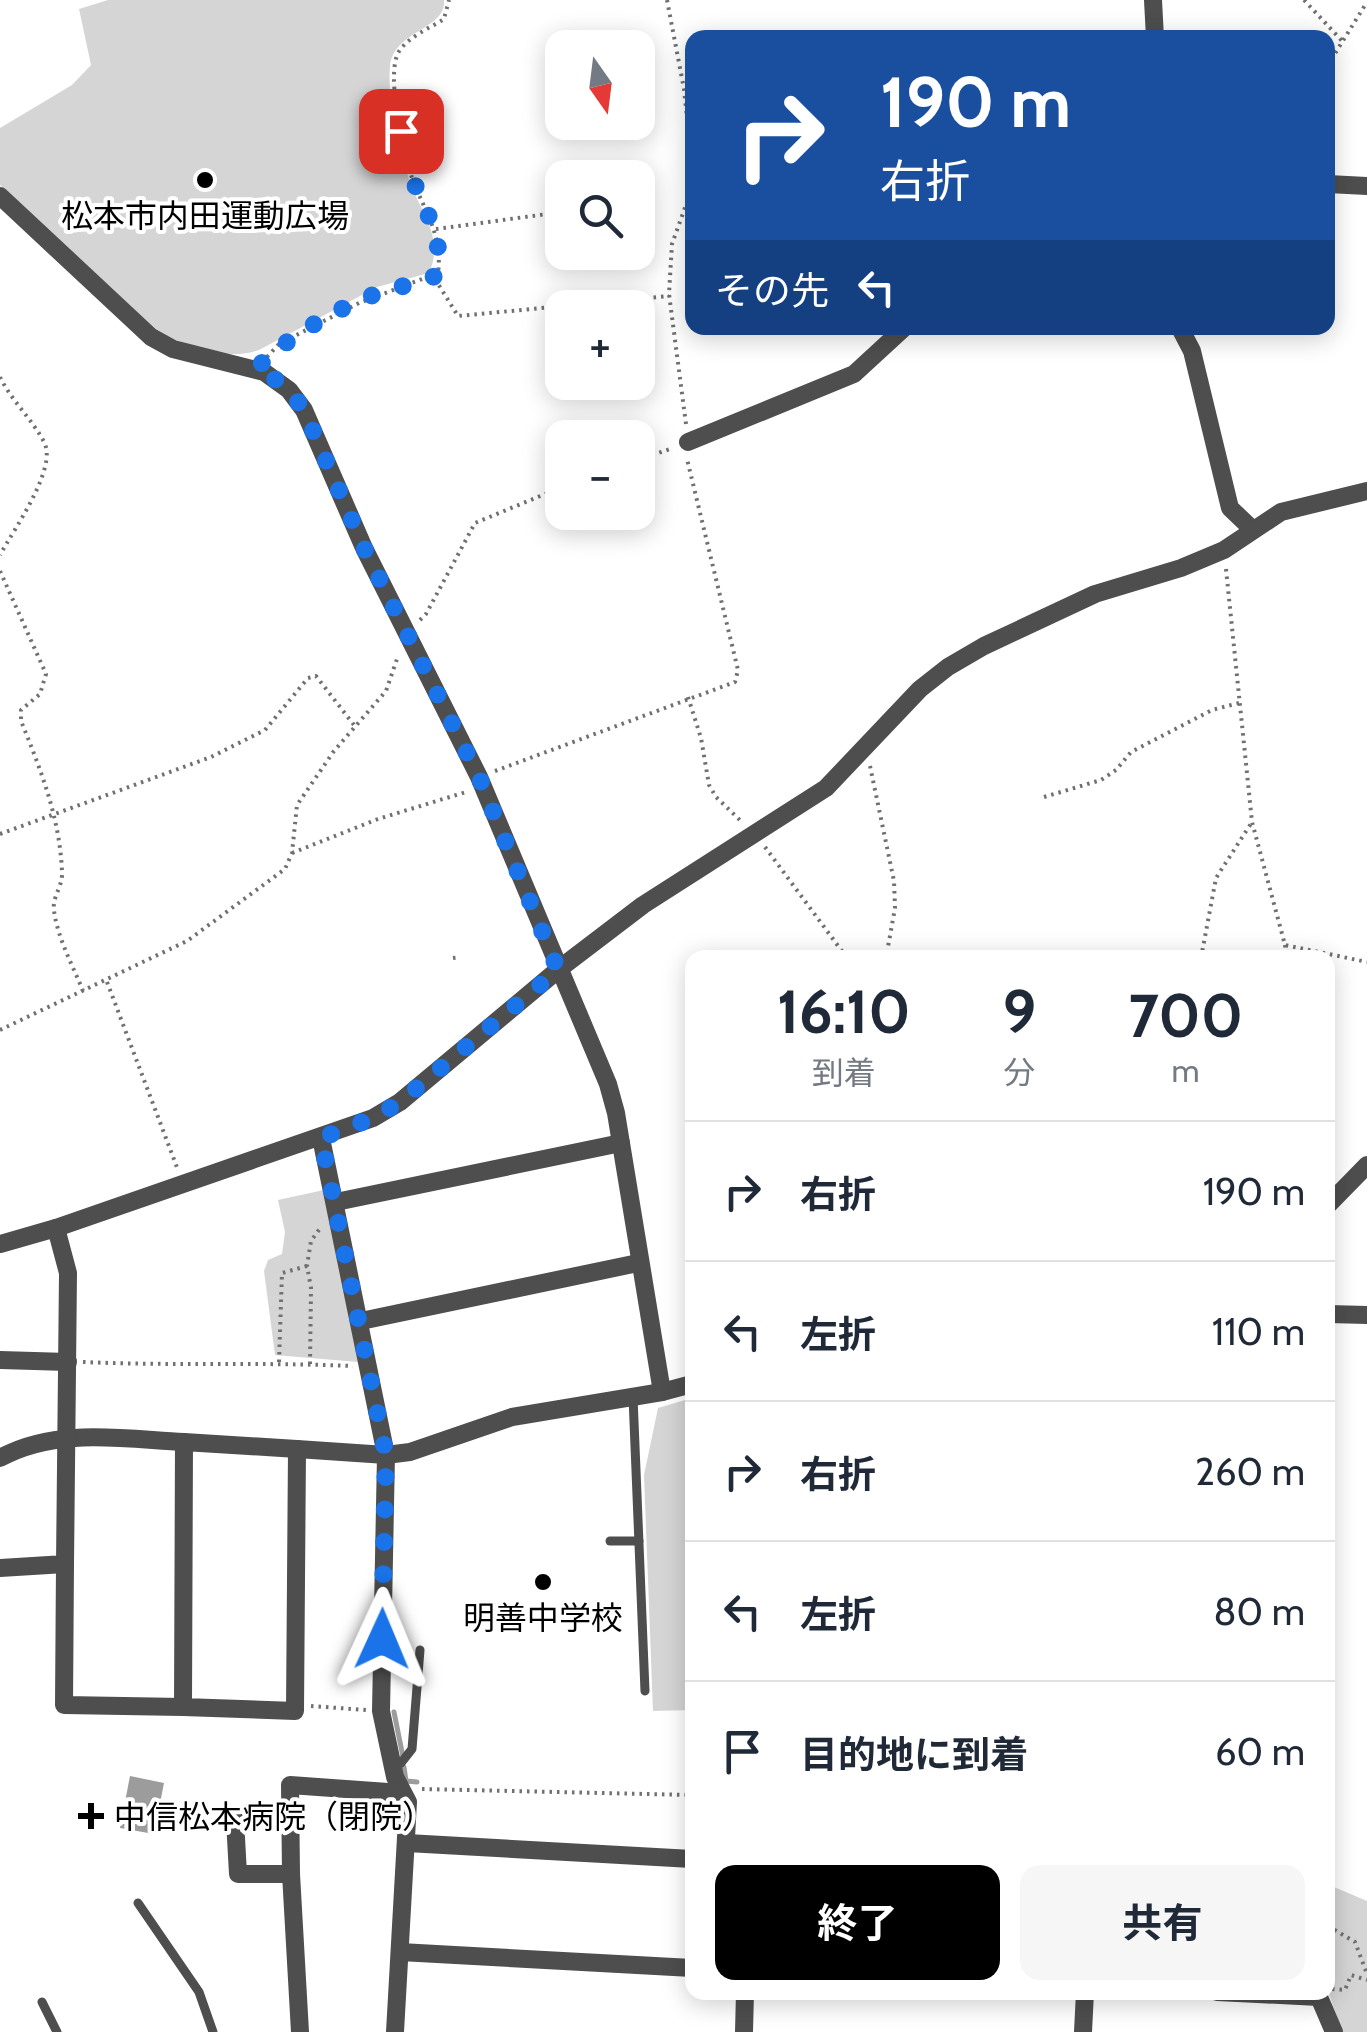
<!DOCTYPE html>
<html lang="ja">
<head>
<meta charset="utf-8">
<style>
  :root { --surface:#fff; --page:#f6f6f7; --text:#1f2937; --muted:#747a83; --line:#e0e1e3; --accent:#000 }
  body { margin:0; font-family:Cabin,"Noto Sans JP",sans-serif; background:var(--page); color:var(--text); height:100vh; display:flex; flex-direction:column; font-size:38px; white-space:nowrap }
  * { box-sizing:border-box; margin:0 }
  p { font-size:32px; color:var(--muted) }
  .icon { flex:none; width:55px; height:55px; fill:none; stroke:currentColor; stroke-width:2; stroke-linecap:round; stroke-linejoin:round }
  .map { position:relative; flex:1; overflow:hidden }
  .panel { position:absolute; left:685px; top:950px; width:650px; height:1050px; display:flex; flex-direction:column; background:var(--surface); border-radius:20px; box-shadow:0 5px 25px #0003 }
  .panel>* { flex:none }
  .top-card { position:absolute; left:685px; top:30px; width:650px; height:305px; border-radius:20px; box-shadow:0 5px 25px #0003; background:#1a4fa0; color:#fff; overflow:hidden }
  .needle { width:65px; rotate:166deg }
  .tools { position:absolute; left:545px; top:30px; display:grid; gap:20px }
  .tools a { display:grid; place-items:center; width:110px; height:110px; border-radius:20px; background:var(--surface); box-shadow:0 5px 25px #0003; font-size:50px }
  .pin { position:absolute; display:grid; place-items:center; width:85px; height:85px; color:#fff; margin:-42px; border-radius:20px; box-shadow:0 5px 15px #0006 }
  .me { position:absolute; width:110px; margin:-55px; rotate:1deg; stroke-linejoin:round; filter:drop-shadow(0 0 8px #0008) }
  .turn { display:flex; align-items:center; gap:35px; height:210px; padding:0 30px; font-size:45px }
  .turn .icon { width:130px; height:130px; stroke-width:2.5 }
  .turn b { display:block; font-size:70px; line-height:85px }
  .then { display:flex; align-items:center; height:95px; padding:0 30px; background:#0003; gap:20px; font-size:38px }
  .eta { display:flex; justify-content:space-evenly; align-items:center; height:170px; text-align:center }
  .eta b { font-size:60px; font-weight:700; line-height:70px }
  .button { display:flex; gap:20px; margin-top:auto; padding:20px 30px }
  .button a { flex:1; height:115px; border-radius:20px; background:var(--accent); color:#fff; font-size:40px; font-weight:700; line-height:115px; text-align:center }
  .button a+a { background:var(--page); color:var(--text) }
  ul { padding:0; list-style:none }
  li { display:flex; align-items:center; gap:30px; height:140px; padding:0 30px; border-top:2px solid var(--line) }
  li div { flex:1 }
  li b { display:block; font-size:38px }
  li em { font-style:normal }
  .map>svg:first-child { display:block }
  .green { fill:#d5d5d5 }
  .water { fill:#9c9c9c }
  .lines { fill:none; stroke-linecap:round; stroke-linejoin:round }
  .stream { stroke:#9c9c9c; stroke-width:5 }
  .path { stroke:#707070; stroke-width:4; stroke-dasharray:2.5 5; stroke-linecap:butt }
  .service { stroke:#4e4e4e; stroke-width:9 }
  .minor { stroke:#4e4e4e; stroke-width:18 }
  .route { stroke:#1a73e8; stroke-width:18; stroke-dasharray:0 32.4 }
  .poi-dot { fill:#000; stroke:#fff; stroke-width:4 }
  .labels { text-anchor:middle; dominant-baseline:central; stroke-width:8; stroke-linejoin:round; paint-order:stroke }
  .poi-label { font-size:32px; fill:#000; stroke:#fff }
</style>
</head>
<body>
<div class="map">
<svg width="1367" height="2032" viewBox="0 0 1367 2032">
  <rect width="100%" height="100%" fill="#fff"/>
  <!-- green -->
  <g class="green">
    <path d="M108 0H444C447 30 393 30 390 67 387 99 398 141 407 173 417 209 446 235 429 273L377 287 259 350C224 362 184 345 153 329L0 185V128L72 85 91 65 79 9Z"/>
    <polygon points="324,1190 358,1362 275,1355 264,1271 268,1260 282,1254 285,1232 278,1200"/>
    <polygon points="692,1398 692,1710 653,1711 644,1475 658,1408"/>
    <polygon points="1334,1887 1367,1901 1367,2032 1342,2032 1328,1991 1329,1927"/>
  </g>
  <!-- water -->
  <polygon class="water" points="130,1776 164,1783 154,1834 120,1828"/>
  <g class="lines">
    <!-- stream -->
    <g class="stream">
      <polyline points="394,1712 403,1757"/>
      <polyline points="404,1767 406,1781 417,1782"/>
    </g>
    <!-- path -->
    <g class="path">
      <polyline points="667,0 684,89 692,165"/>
      <polyline points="1304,0 1344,43"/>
      <polyline points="1328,74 1331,60 1367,2"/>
      <polyline points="436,229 562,212"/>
      <polyline points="435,279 458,316 669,296"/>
      <path d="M267 357 279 344 359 303 438 273C443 236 425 212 412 178 404 154 384 70 400 50 410 36 430 28 444 19L449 0"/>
      <path d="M0 377C11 400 32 419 44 442 58 468 14 529 0 555"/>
      <polyline points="686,424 669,294 672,244 692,188"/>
      <polyline points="638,460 673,448"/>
      <polyline points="1226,569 1252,822 1285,945 1367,962"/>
      <path d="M0 571 46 674 40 694 21 710V721C41 770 60 819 62 872 63 886 52 897 54 910 57 937 73 966 83 991"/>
      <polyline points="420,620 426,614 475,523 562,487"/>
      <polyline points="688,697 701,738 709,785 716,797 742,822"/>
      <polyline points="870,766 894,881 895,908 886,958"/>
      <polyline points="495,771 735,682 738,670 687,459"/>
      <polyline points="1044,797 1101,780 1116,770 1131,752 1212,710 1239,703"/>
      <polyline points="0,834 211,757 265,730 308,678 316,676 354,725"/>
      <polyline points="765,847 847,958"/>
      <polyline points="292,853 378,819 466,792"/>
      <polyline points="1285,945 1287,958"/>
      <polyline points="453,958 460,957"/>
      <polyline points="1201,958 1216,878 1252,822"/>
      <polyline points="107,982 178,1170"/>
      <polyline points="0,1030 187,941 285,869 292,853 297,805 334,751 386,691 398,656"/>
      <path d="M83 1362C173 1366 263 1362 353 1366"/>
      <polyline points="279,1362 282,1273 307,1266"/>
      <polyline points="310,1364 311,1288 307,1266 311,1241 321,1227"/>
      <polyline points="311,1706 366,1710"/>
      <polyline points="422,1789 692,1795"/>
      <polyline points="1328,1926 1355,1942 1367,1974"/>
      <polyline points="1332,1989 1345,1990 1351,1975 1367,1980"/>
    </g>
    <!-- service -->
    <g class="service">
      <polyline points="633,1397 645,1691"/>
      <polyline points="610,1541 639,1541"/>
      <polyline points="401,1763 412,1749 420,1650"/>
      <polyline points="138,1903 199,1992 213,2032"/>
      <polyline points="42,2002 57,2032"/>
    </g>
    <!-- minor -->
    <g class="minor">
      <polyline points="1153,0 1155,38"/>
      <polyline points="1328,184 1367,186"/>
      <polyline points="0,196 151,337 173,349 264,372 289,390 304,410 364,548 479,777 608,1084 616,1113 662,1392"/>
      <polyline points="1180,328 1192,351 1230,508 1252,529"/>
      <polyline points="688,442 854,374 904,328"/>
      <polyline points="321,1138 386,1455 381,1711 395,1777 408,1802 395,2032"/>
      <polyline points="336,1202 621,1143"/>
      <polyline points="1328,1205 1367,1165"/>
      <polyline points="0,1244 56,1228 373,1118 400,1102 559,969 643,905 826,788 920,689 948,667 984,646 1095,594 1181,568 1224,550 1281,512 1367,491"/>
      <polyline points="1328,1314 1367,1315"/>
      <polyline points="361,1321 638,1263"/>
      <polyline points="0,1360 68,1362"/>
      <polyline points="297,1449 386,1455 410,1452 512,1417 662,1392 692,1384"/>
      <path d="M0 1458C56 1427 123 1439 184 1442"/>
      <polyline points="65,1564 64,1705 183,1707 184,1442 297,1449 295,1711 183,1707"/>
      <polyline points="0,1568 65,1564 68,1273 56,1228"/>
      <polyline points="289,1817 235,1820 238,1874 291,1874"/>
      <polyline points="407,1843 692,1859"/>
      <polyline points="400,1952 692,1968"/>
      <polyline points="1217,1992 1319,1997 1334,2032"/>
      <polyline points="300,2032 291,1874 290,1785 402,1793"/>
      <polyline points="744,2032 745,1992"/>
      <polyline points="1083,2032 1085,1992"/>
    </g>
  </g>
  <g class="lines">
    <!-- route -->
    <path class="route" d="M382 1639 386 1455 321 1138 373 1118 400 1102 558 970 479 777 364 548 304 410C291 392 276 375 255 370 287 336 342 305 387 290 404 285 423 284 438 274 443 237 426 212 413 180 407 164 405 147 401 131"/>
  </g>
  <!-- markers -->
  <g class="poi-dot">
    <circle cx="205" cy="180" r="10"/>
    <circle cx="543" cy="1582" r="10"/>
    <path d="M86 1801h10v10h10v10h-10v10h-10v-10h-10v-10h10z"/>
  </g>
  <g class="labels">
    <!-- poi labels -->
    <g class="poi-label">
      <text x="205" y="215">松本市内田運動広場</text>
      <text x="543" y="1617">明善中学校</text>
      <text x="114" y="1816" text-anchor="start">中信松本病院（閉院）</text>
    </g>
  </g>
</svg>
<div class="tools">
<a><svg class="needle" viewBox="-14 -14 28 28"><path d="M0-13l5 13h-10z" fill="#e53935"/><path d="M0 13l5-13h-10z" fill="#747a83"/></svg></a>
<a><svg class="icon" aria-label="search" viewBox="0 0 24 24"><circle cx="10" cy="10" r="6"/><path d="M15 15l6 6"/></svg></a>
<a>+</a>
<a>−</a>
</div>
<div class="pin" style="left:401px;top:131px;background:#d93025"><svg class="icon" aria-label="arrive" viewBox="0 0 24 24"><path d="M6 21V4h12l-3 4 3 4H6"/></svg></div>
<svg class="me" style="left:382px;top:1639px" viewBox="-20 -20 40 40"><path d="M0-17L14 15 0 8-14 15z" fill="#1a73e8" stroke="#fff" stroke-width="4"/></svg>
<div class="top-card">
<div class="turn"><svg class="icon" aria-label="right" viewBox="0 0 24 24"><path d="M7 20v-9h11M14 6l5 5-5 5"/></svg><div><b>190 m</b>右折</div></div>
<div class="then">その先<svg class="icon" aria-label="left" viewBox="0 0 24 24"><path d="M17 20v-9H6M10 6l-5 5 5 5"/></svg></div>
</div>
<section class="panel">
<div class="eta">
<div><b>16:10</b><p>到着</p></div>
<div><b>9</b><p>分</p></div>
<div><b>700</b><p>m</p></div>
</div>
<ul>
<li><svg class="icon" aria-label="right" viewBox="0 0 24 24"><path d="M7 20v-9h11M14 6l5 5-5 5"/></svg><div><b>右折</b></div><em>190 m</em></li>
<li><svg class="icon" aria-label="left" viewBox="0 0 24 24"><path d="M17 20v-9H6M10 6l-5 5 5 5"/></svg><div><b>左折</b></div><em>110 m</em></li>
<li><svg class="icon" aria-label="right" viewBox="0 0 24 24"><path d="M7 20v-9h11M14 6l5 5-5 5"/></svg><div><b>右折</b></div><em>260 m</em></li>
<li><svg class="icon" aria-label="left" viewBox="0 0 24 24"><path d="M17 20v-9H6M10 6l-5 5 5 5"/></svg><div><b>左折</b></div><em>80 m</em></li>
<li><svg class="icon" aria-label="arrive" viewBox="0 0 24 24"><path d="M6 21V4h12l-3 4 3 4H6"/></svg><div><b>目的地に到着</b></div><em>60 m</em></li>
</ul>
<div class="button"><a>終了</a><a>共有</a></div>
</section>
</div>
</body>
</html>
